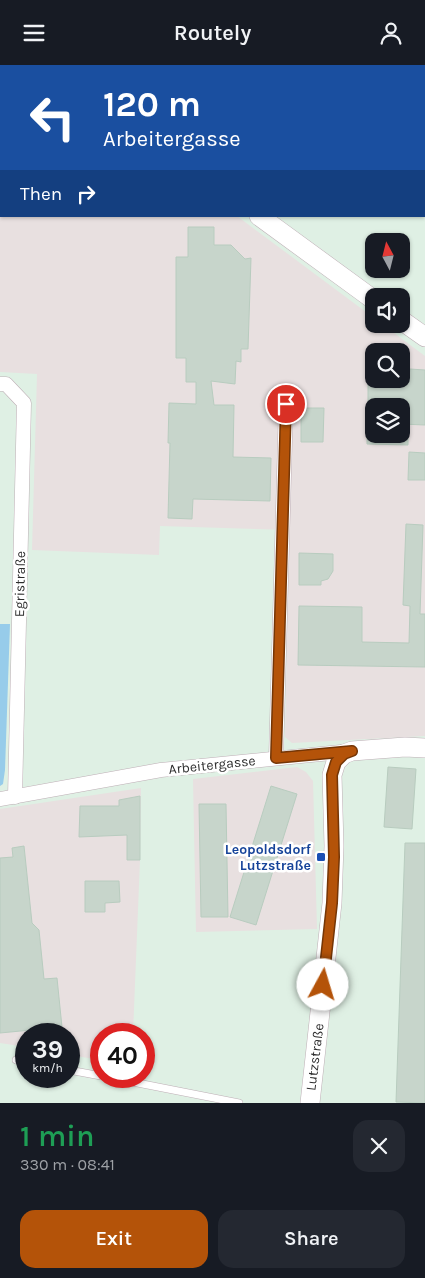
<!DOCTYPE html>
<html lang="en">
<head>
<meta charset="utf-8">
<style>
  :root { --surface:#171b24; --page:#242831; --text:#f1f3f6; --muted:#9ea1a6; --accent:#b45309 }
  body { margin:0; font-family:Karla,sans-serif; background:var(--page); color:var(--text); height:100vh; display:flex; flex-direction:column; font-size:19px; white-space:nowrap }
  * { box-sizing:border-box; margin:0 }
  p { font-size:16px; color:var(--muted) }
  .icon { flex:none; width:28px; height:28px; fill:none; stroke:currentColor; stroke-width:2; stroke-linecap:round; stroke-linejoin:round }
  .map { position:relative; height:1038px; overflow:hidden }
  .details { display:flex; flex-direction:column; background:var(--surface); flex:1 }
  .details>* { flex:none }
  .top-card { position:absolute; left:0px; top:0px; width:425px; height:152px; box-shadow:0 1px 4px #0004; background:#1a4fa0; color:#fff; overflow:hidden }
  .needle { width:32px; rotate:353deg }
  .buttons { position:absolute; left:365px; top:168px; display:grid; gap:10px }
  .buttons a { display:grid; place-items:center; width:45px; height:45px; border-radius:10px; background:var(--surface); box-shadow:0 1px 4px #0004; font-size:25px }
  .speed { position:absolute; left:15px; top:958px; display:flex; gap:10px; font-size:25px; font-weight:700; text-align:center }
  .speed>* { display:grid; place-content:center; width:65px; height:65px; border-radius:50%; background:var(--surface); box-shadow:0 1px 4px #0004; line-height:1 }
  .speed small { font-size:12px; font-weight:400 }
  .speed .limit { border:8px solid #d22; background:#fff; color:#111 }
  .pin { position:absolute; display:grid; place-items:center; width:42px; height:42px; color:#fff; margin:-21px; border:2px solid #fff; border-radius:50%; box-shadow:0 1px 5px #0007 }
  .me { position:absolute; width:55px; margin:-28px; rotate:6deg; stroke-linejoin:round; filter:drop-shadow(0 0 4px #0008) }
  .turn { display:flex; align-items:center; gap:18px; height:105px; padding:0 20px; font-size:22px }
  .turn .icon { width:65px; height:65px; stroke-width:2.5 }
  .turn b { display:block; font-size:35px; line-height:42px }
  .then { display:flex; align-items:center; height:48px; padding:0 20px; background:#0003; gap:10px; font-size:19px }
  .round { display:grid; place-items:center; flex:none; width:52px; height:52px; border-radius:15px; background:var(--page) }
  .summary { display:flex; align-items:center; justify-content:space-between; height:85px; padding:0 20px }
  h1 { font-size:30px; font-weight:600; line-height:38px; color:#1e9e55 }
  .primary-button { display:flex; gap:10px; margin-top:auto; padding:10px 20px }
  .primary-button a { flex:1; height:58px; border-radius:15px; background:var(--accent); color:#fff; font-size:20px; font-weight:600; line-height:58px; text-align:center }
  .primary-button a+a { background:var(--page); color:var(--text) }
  header { display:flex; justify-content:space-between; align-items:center; height:65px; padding:0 20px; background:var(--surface); font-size:22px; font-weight:600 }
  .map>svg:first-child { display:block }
  .industrial { fill:#e8e0e0; fill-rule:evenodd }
  .green { fill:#97ccea }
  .building { fill:#c7d5cb; stroke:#b8ccbf }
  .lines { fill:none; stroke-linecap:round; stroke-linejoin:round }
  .lane-casing { stroke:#beafb6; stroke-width:8 }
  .street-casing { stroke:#beafb6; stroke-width:15 }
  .secondary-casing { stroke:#beafb6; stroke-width:20 }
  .lane { stroke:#fff; stroke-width:7 }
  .street { stroke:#fff; stroke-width:14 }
  .secondary { stroke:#fff; stroke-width:19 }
  .route-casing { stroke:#753606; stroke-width:12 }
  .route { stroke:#b45309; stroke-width:9 }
  .transit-dot { fill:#1a4fb4; stroke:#fff; stroke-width:2 }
  .labels { text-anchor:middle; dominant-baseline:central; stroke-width:5; stroke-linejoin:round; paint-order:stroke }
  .street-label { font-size:14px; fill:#2d2d2d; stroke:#fff }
  .transit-label { font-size:14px; font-weight:bold; fill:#164399; stroke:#fff; text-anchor:end }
</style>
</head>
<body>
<header><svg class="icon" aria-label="menu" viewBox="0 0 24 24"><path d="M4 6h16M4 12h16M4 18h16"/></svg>Routely<svg class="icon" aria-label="person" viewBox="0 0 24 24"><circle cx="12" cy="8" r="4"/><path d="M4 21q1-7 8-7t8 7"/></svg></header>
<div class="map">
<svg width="425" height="1038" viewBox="0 0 425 1038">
  <rect width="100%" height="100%" fill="#dff0e4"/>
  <!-- industrial -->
  <g class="industrial">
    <path d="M0 0H25L26 1H1V151H237L374 253V259H382L425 291V671L292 678 285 672 289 465 160 461 159 490 32 485 37 309 0 307ZM374 286H401V314H374ZM374 341H401V369H374Z"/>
    <polygon points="297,702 306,707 313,716 317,864 196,867 193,714"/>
    <polygon points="141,723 140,795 133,969 101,969 101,995 69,990 69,969 26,969 26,982 0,978 0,744"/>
  </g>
  <!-- green -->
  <polygon class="green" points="0,559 10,559 5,705 3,719 0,721"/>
  <!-- building -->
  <g class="building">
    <polygon points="188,162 214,162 214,180 231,180 245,194 251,193 248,284 241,284 241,297 236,296 235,319 211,316 214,340 234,340 233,392 271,393 270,436 193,434 192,454 168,453 170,378 168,378 169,338 196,339 196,317 186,317 186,293 176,293 176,192 188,192"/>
    <polygon points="410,304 425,305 425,360 401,359 401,341 368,341 368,314 401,314 401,311 409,311"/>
    <polygon points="301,343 324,343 323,377 301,377"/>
    <polygon points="367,369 408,369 408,380 367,379"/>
    <polygon points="409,387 425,388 425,415 408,415"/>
    <polygon points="406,459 423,460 420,549 425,549 425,602 298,600 299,541 362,542 362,577 409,578 410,541 403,540"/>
    <polygon points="299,488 333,489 333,506 328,514 321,516 321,520 299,520"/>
    <polygon points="388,702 416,704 412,764 384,762"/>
    <polygon points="271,721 297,729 256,860 230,852"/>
    <polygon points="140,731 140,795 127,795 127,770 79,772 80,741 119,741 119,735"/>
    <polygon points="199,739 226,739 228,852 201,852"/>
    <polygon points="405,778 425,778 425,1038 396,1037"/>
    <polygon points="24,781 32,858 39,865 44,914 57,913 62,962 0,968 0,793 13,792 12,783"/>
    <polygon points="85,816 119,816 120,837 105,838 105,847 85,847"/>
  </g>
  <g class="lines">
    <defs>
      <g id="lane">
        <polyline points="16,995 26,997"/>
        <polyline points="69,1005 101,1011"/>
        <polyline points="102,1011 239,1038"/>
      </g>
      <g id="street">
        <polyline points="0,319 6,319 24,338 15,732"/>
        <polyline points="276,693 286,339"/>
        <polyline points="0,734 161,705 351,686"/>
      </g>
      <g id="secondary">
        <polyline points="51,0 52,1"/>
        <polyline points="259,151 374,235"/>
        <polyline points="401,255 425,272"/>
        <polyline points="310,1038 332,838 334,781 332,710 336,697 344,689 352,686 405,682 425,683"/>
      </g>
    </defs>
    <!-- lane casing -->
    <use href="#lane" class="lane-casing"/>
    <!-- street casing -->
    <use href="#street" class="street-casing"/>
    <!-- secondary casing -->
    <use href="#secondary" class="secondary-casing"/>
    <!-- lane -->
    <use href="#lane" class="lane"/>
    <!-- street -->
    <use href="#street" class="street"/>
    <!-- secondary -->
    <use href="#secondary" class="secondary"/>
  </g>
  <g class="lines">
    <defs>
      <polyline id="route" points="286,339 276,693 352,686 344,689 336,697 332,710 334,792 332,838 323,920"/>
    </defs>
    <!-- route casing -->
    <use href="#route" class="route-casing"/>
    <!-- route -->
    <use href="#route" class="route"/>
  </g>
  <!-- markers -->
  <rect class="transit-dot" x="316" y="787" width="10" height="10" rx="2.5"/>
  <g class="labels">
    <!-- street labels -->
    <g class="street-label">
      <text transform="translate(20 519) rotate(-89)">Egristraße</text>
      <text transform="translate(212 700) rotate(-6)">Arbeitergasse</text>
      <text transform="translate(315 992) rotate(-83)">Lutzstraße</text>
    </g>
    <!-- transit labels -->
    <g class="transit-label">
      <text x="311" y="784">Leopoldsdorf<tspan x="311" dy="16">Lutzstraße</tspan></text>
    </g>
  </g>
</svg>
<div class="buttons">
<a><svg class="needle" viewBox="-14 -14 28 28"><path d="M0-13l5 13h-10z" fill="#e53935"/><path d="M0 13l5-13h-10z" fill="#9ea1a6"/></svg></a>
<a><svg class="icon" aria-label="sound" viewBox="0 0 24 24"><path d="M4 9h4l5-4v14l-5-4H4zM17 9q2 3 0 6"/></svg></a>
<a><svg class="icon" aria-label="search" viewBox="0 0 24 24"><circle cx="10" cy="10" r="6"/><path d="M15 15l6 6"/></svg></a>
<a><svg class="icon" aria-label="layers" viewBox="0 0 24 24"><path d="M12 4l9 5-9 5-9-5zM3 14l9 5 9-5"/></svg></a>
</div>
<div class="speed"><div>39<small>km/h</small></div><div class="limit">40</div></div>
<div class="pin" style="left:286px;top:339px;background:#d93025"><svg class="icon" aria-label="arrive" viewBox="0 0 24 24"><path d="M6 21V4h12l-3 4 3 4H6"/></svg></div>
<svg class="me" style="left:323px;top:920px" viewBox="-20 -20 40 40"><circle r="19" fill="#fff"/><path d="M0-13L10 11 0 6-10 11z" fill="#b45309"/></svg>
<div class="top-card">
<div class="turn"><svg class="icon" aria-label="left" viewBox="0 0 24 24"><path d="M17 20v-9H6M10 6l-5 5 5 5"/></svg><div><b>120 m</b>Arbeitergasse</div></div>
<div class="then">Then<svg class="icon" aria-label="right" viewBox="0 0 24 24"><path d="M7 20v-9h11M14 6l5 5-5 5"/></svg></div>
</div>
</div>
<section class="details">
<div class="summary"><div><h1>1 min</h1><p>330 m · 08:41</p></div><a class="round"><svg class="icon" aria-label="close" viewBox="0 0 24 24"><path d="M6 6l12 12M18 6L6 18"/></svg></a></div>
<div class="primary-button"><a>Exit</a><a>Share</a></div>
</section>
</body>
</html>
